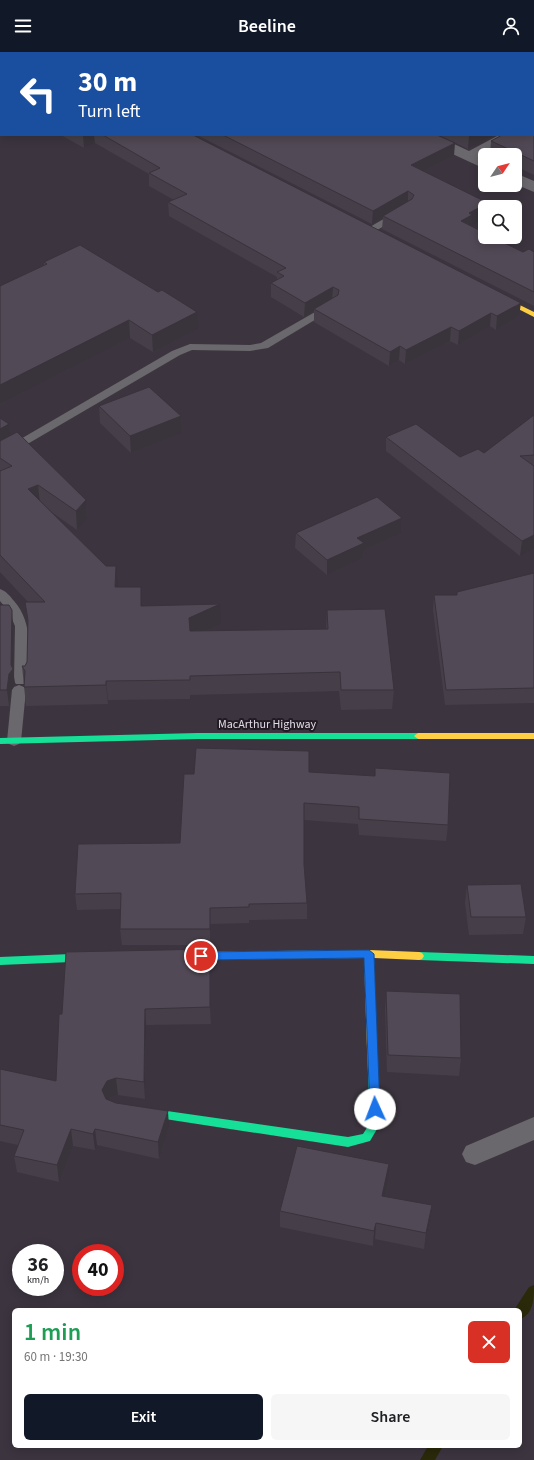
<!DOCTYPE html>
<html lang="en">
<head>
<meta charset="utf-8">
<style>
  :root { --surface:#fff; --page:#f6f6f6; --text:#202124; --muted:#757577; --accent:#111827 }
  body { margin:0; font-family:"Source Sans 3",sans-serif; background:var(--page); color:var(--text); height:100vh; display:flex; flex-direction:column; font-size:15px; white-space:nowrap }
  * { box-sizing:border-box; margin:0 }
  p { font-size:13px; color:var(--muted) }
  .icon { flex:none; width:22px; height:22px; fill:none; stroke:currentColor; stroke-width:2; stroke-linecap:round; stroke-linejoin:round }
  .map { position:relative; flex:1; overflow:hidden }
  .panel { position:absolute; left:12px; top:1256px; width:510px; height:140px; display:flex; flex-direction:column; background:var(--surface); border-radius:6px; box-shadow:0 2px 10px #0003 }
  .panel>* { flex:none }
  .banner { position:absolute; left:0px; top:0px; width:534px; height:84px; box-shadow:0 2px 10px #0003; background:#1a4fa0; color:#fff; overflow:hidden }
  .needle { width:26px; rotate:55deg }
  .fabs { position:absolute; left:478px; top:96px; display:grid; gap:8px }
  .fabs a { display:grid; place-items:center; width:44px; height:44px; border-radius:6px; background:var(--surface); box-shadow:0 2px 10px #0003; font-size:20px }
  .speed { position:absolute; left:12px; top:1192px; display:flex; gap:8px; font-size:20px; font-weight:700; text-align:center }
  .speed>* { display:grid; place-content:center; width:52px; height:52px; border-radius:50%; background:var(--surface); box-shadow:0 2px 10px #0003; line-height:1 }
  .speed small { font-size:10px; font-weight:400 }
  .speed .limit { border:6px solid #d22; background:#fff; color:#111 }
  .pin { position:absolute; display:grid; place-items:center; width:34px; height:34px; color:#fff; margin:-17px; border:2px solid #fff; border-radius:50%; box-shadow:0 1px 4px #0007 }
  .me { position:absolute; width:44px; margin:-22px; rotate:358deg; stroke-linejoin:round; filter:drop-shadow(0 0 3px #0008) }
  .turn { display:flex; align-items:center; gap:14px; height:84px; padding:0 12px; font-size:18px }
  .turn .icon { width:52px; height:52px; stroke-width:2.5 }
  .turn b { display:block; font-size:28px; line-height:34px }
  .round { display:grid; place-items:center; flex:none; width:42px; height:42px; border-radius:6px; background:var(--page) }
  .overview { display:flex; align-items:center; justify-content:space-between; height:68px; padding:0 12px }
  h1 { font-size:24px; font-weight:600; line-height:30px; color:#1e9e55 }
  .primary-button { display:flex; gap:8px; margin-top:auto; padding:8px 12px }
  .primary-button a { flex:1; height:46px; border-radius:6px; background:var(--accent); color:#fff; font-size:16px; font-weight:600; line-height:46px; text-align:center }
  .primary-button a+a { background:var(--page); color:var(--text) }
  header { display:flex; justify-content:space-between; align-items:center; height:52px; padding:0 12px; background:var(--accent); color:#fff; font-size:18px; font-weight:600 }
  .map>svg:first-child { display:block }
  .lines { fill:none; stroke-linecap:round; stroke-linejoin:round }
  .stream { fill:#2a290a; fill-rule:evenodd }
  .lane { fill:#6b686d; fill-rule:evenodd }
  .street { fill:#6b686d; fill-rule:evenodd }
  .fast { fill:#16e098; fill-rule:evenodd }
  .slow { fill:#ffcf43; fill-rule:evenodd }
  .wall { fill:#463f49 }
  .shaded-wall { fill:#39333c }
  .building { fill:#514955; stroke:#39333c }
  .route { fill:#1a73e8; stroke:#114b97 }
  .labels { text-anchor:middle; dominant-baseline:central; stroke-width:4; stroke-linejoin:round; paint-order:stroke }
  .street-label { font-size:12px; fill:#e2dae7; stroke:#211b24 }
</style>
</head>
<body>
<header><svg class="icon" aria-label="menu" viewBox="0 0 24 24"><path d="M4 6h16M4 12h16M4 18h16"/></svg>Beeline<svg class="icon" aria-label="person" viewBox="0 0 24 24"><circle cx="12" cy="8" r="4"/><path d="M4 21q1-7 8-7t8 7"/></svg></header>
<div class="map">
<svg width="534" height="1408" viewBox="0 0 534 1408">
  <rect width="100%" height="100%" fill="#3c3540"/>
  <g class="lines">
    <!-- stream -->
    <g class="stream">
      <path d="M534 1233C534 1246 534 1262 520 1267V1258H514L529 1235Z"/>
      <polygon points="428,1394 443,1394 435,1408 420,1408"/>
    </g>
    <!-- lane -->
    <g class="lane">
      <polygon points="399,158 403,159 404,161 403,163 372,181 368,182 363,179"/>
      <polygon points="329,252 334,255 333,257 268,296 250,299 192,298 180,303 0,408 0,399 172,299 190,292 250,293 261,291"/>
      <path d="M0 537C6 539 10 544 14 549 34 572 28 600 28 629L26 632H16L14 629 15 574 9 560 0 549Z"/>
      <polygon points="19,633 24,635 26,638 21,689 19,692 14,694 9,692 7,689 12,638 14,635"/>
    </g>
    <!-- street -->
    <g class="street">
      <polygon points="240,0 255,0 256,1 241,1"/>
      <polygon points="479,0 494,0 495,1 480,1"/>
      <rect x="533" y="27" width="1" height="10"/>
      <polygon points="415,83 435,83 469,99 499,83 519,83 516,86 482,105 485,106 485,117 418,86"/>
      <polygon points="515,121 534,129 534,140 515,132"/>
      <polygon points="534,1065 534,1088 475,1113 466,1110 462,1102 466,1094"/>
    </g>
    <!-- fast -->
    <g class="fast">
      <polygon points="198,681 418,681 422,684 418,687 198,687 0,692 0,686"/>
      <polygon points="419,900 534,904 534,912 419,908 416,907 414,904 416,901"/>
      <polygon points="95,901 99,902 100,905 99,908 95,909 0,913 0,905"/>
      <polygon points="372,993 376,994 377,997 380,1072 370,1089 348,1095 139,1063 135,1062 134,1059 135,1056 139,1055 348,1085 363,1082 370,1071 367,997 368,994"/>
    </g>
    <!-- slow -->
    <g class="slow">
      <polygon points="493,240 534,260 534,265 491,243 491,241"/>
      <polygon points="418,681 534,681 534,687 418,687 414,684"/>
      <polygon points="369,898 419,900 422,901 424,904 422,907 419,908 374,906 377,997 376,1000 372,1001 368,1000 367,997 364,906 181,908 178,907 176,904 178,901 181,900"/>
    </g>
  </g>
  <!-- wall -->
  <g class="wall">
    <polygon points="0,0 1,1 1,30 0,30"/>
    <polygon points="252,0 466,0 464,1 249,1"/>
    <polygon points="534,46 534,123 515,114 515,103 492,103 490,102 491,89 533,83"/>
    <polygon points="61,83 193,83 519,264 496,278 490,274 458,293 450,289 405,312 399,308 389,314 314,270 314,259 304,265 271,245 271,231 277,228 277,225 169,164 168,150 174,148 149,134 149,122 95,91 84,96"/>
    <polygon points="197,83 437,83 454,104 424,119 472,173 472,174 523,200 534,200 534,254 382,177 383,166 372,172"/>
    <polygon points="439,83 496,83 468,97"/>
    <polygon points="44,210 198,277 153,300 130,286 0,352 0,234 44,213"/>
    <polygon points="99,354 181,364 182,381 131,401 100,371"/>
    <polygon points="534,363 534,497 520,504 386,399 386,385 460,405 484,401"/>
    <polygon points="0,366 10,384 86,448 87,467 77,478 50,459 106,514 116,514 117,535 141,535 142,554 221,572 205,579 326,577 327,558 394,638 392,657 341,658 339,639 190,643 190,647 108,648 108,652 26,654 22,614 25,614 27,610 28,575 25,550 28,550 0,520"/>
    <polygon points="402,466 401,481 364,498 363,506 327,523 295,496 296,481"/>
    <polygon points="534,521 534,651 445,653 433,558 434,543 457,543 457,540"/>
    <polygon points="0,553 13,574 13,617 15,633 11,638 9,654 0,654"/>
    <polygon points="309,720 448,773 446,789 359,783 358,772 304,768 304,812 307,851 307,867 249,868 249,871 210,872 210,893 122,893 120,877 121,857 77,858 75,842 180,791 194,722"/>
    <polygon points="467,833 526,865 523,882 469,883 465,851"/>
    <polygon points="210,897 211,972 146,973 145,1047 118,1043 109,1046 107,1048 169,1075 159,1107 97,1093 95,1098 73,1094 59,1130 17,1120 14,1104 18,1093 0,1089 0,1017 56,1029 62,962"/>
    <polygon points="386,939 461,1006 459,1024 387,1020 385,957"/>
    <polygon points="388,1128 384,1144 430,1169 424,1197 375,1187 373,1194 280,1175 280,1159"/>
  </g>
  <!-- shaded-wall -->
  <g class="shaded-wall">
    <polygon points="335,0 359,0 359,1 333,1"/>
    <polygon points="440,0 466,0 464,1 438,1"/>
    <polygon points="83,83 94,83 95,91 84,96"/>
    <polygon points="471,83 496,83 468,97 469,84"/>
    <polygon points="455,91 454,104 410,126 411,113"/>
    <polygon points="408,139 408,153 383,164 383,166 372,172 373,159"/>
    <polygon points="488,151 488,155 485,155 485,166 472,173 471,176 461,169 469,161"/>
    <polygon points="333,235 332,249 314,257 314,259 304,265 305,251"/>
    <polygon points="521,251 519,264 496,278 497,264"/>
    <polygon points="197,260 198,277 153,300 152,283"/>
    <polygon points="491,261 490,274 458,293 459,279"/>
    <polygon points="129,268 130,286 0,352 0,333"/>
    <polygon points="451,275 450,289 405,312 406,298"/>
    <polygon points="400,294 399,308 389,314 390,300"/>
    <polygon points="181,364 182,381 131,401 130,384"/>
    <polygon points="9,372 11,391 0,397 0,377"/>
    <polygon points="38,433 40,452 28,437"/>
    <polygon points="86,448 87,467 77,478 76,459"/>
    <polygon points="402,466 401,481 364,498 363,506 327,523 327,508 357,486"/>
    <polygon points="534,483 534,497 520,504 522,489"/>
    <polygon points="116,514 118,533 117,554 115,535"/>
    <polygon points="141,535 142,554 141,554"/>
    <polygon points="220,552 221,572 190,586 190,598 189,566"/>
    <polygon points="12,558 13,574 13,618 13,617 15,633 11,638 9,654 7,638 9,622 11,613"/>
    <polygon points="106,629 108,648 108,652 106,633"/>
    <polygon points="210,897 210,914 211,972 210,955"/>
    <polygon points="145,957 146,973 145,1047 144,1030"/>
    <polygon points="116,1026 118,1043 109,1046 104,1054 102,1038 107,1029"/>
    <polygon points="168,1059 169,1075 159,1107 158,1090"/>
    <polygon points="71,1077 73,1094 59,1130 57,1113"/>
    <polygon points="95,1077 97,1093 95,1098 93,1082"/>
    <polygon points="389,1112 388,1128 381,1160 382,1144"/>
    <polygon points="432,1153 430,1169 424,1197 426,1181"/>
    <polygon points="376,1171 375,1187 373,1194 374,1179"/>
  </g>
  <!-- building -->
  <g class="building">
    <polygon points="0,0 28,0 30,1 1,1 1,19 0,19"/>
    <polygon points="52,0 129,0 131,1 50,1"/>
    <polygon points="252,0 335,0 333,1 249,1"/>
    <polygon points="384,0 440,0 438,1 386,1"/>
    <polygon points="533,46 534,46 534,53 533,54"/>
    <polygon points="533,56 534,63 534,109 491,89 502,83 533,83"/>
    <polygon points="103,83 193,83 521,251 497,264 491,261 459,279 451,275 406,298 400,294 390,300 314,257 338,243 339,238 333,235 305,251 271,231 284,224 277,220 286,216 168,150 187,142 149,121 160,116"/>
    <polygon points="223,83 437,83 455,91 411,113 488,151 469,161 472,163 461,169 485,181 485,185 492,185 523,200 529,197 534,200 534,240 383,164 412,147 414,143 408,139 373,159"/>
    <polygon points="80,193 158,240 162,238 197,260 152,283 129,268 0,333 0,234 47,212 44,210"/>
    <polygon points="149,335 181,364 130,384 99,354"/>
    <polygon points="534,363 534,403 520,404 534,414 534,483 522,489 386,385 416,372 460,405 478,397 484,401"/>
    <polygon points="0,366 9,372 0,377"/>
    <polygon points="17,380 86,448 76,459 38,433 28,437 106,514 116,514 115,535 141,535 141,554 220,552 189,566 190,579 328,577 327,558 385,557 394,638 341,638 340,620 190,624 190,628 106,629 106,633 24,635 25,619 22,614 25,614 27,610 28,568 25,550 45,550 0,503 0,419 12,414 0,406 0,389"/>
    <polygon points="377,445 402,466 357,486 364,491 327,508 296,481"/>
    <polygon points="534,521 534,636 446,638 434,543 457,543 457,540"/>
    <polygon points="0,553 9,553 12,558 11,613 13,617 9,622 7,638 0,638"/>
    <polygon points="196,696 309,699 309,720 375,724 375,716 450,721 448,773 359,767 359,755 304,751 304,812 307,851 249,852 249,855 210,856 210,877 120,877 121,841 75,842 78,792 180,791 184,722 194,722"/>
    <polygon points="521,832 526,865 471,865 467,833"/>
    <polygon points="210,897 210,955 145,957 144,1030 116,1026 107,1029 102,1038 106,1047 116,1051 168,1059 158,1090 95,1077 93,1082 71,1077 57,1113 14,1104 24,1078 0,1073 0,1017 56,1029 59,962 62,962 66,900"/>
    <polygon points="386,939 460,942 461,1006 388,1003"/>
    <polygon points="297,1094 389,1112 382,1144 432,1153 426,1181 376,1171 374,1179 280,1159"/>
  </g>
  <!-- route -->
  <polygon class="route" points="369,898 374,902 380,1057 379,1060 371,1060 370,1057 364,906 201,908 196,904 201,900"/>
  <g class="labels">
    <!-- street labels -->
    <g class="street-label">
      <text x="267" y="672">MacArthur Highway</text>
    </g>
  </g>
</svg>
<div class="fabs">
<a><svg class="needle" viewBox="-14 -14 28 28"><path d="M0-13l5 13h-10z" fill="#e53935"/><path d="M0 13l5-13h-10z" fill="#757577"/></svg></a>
<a><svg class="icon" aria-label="search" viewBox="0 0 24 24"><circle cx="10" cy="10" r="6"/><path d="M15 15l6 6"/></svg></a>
</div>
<div class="speed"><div>36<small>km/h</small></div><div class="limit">40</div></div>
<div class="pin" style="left:201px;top:904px;background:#d93025"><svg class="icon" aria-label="arrive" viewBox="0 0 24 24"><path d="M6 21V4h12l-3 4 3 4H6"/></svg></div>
<svg class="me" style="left:375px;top:1057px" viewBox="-20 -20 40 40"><circle r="19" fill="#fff"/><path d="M0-13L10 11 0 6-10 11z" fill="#1a73e8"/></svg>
<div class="banner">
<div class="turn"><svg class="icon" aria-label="left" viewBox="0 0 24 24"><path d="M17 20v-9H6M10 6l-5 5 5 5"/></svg><div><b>30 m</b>Turn left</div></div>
</div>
<section class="panel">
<div class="overview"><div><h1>1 min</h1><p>60 m · 19:30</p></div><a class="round" style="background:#d93025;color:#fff"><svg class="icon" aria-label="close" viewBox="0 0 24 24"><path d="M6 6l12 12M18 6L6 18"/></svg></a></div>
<div class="primary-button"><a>Exit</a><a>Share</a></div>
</section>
</div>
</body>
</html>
